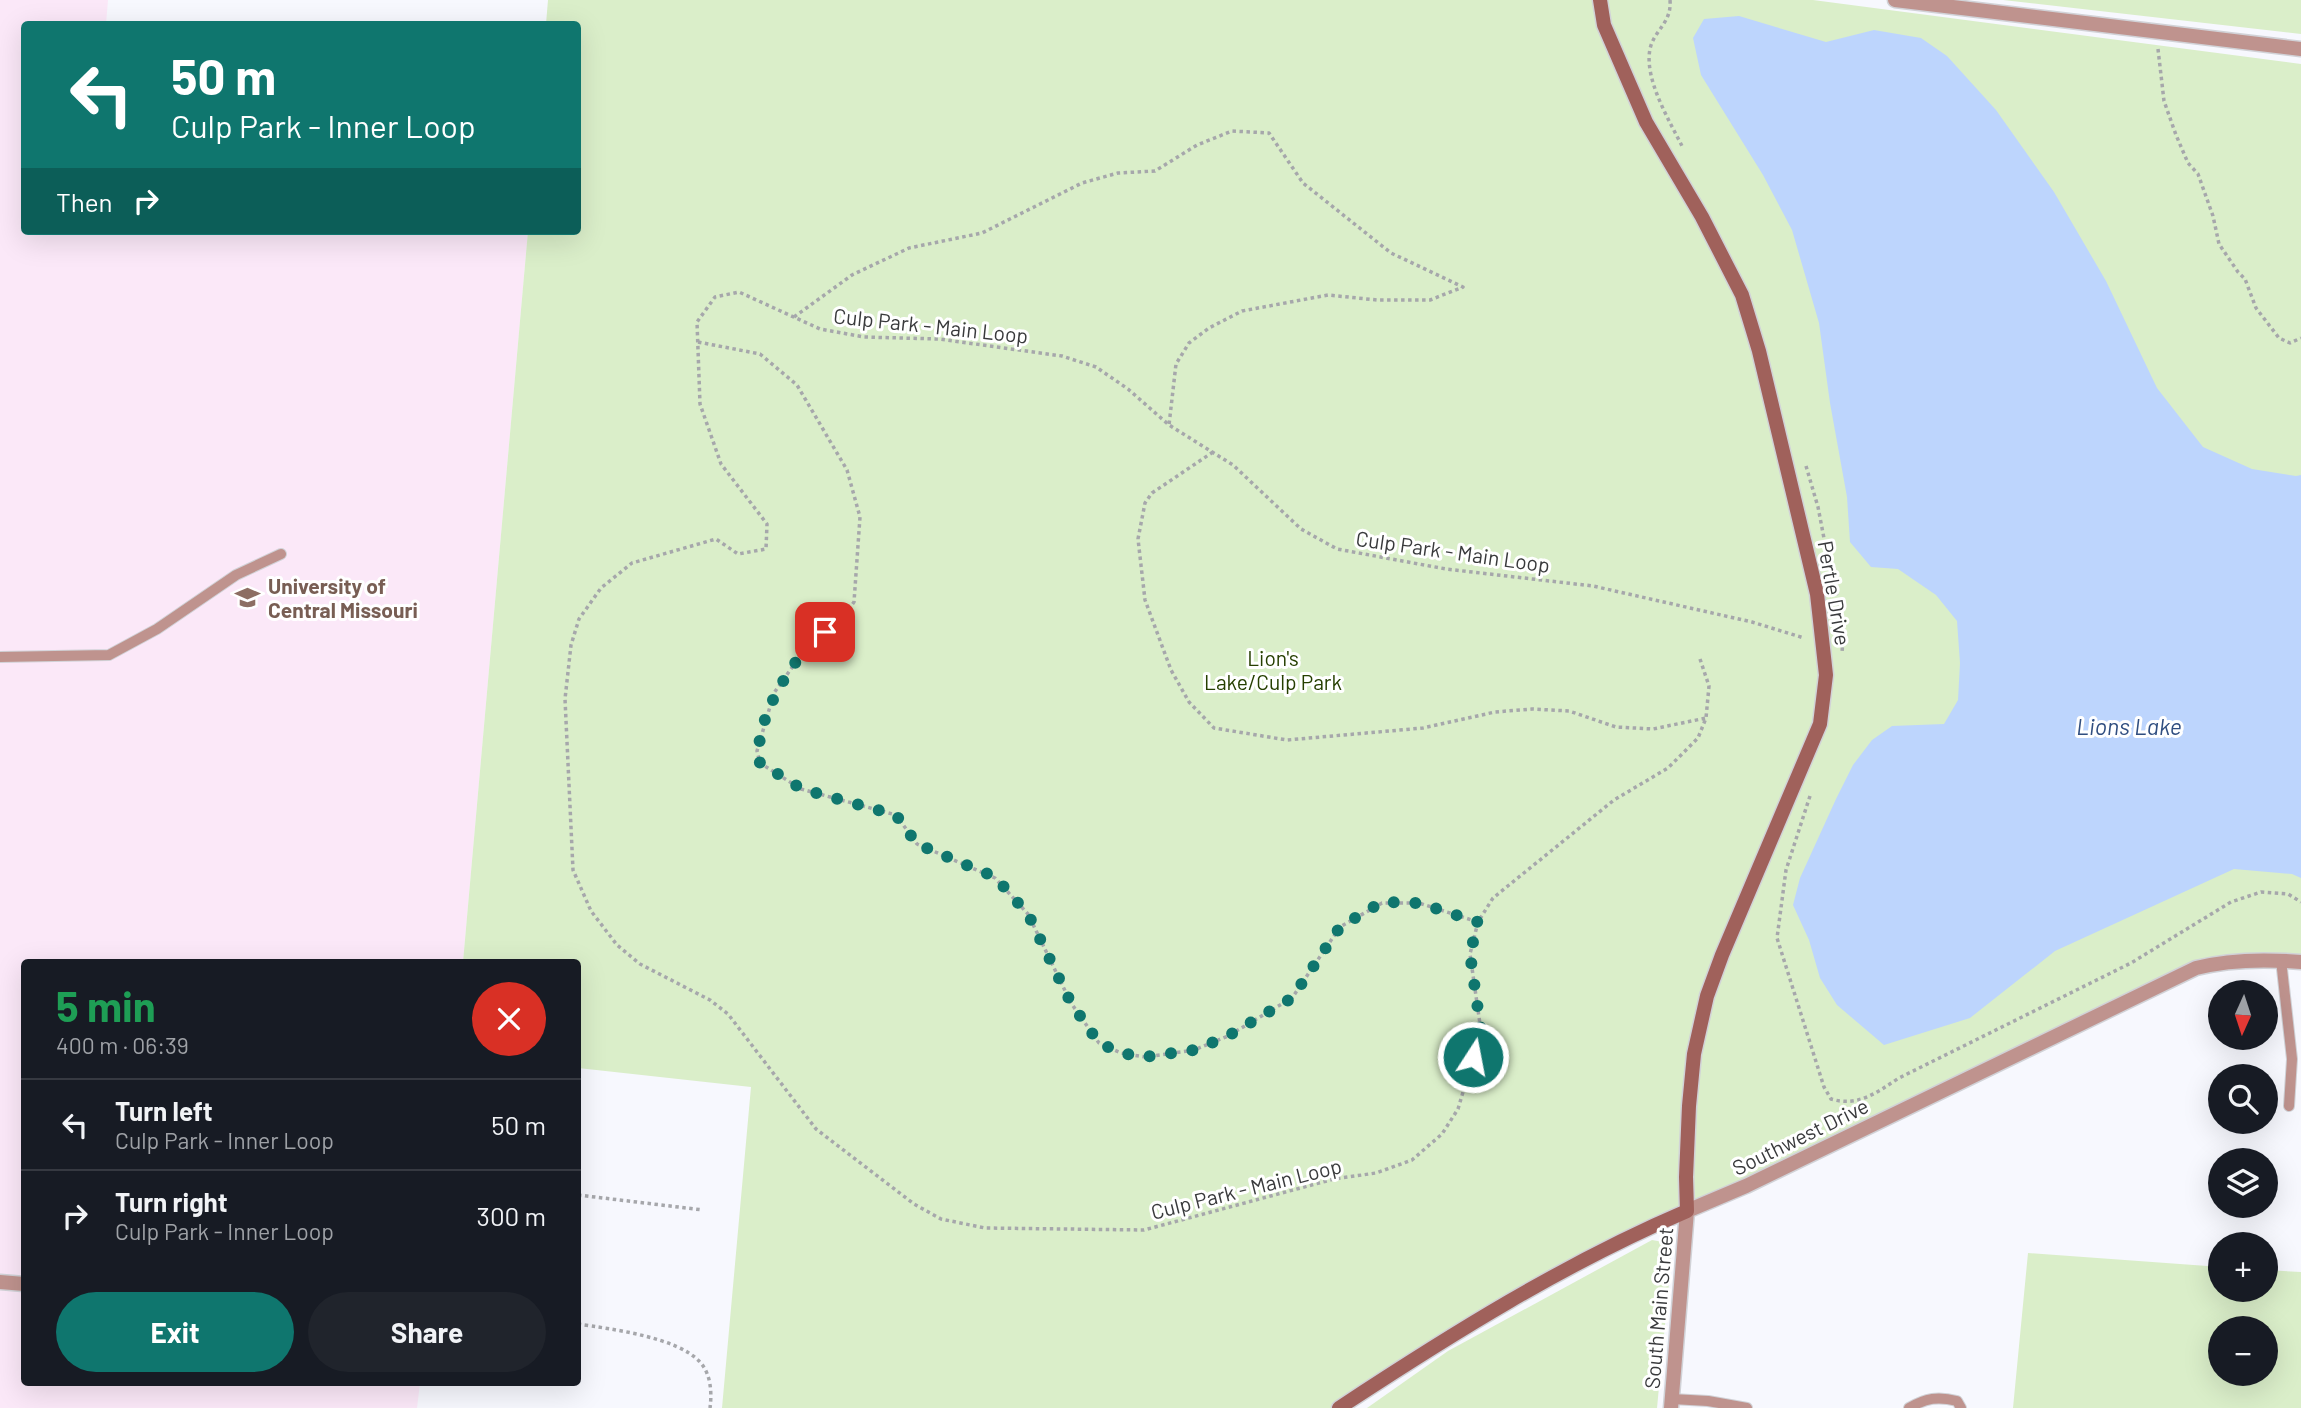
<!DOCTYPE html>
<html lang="en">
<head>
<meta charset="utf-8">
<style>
  :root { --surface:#171b24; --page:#20242c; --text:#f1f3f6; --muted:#9ea1a6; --line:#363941; --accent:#0f766e }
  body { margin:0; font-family:Barlow,sans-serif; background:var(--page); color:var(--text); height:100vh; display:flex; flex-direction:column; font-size:26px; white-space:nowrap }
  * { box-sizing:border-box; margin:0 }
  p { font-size:23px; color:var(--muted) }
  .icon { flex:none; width:38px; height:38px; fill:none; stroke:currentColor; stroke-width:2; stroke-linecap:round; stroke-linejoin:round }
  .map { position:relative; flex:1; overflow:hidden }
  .drawer { position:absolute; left:21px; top:959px; width:560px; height:427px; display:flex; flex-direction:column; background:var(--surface); border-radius:7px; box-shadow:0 7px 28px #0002 }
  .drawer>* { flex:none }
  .guide { position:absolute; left:21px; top:21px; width:560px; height:214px; border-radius:7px; box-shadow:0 7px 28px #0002; background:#0f766e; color:#fff; overflow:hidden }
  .needle { width:46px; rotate:183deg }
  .controls { position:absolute; left:2208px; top:980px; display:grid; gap:14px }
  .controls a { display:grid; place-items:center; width:70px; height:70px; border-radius:50%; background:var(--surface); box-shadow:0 7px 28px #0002; font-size:35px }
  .pin { position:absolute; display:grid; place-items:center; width:60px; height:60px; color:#fff; margin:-30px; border-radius:14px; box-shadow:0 4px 10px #0006 }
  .me { position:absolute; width:77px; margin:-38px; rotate:11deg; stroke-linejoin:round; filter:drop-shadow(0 0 5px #0008) }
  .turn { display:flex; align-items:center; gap:24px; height:147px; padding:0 35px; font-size:32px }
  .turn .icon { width:91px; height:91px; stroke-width:2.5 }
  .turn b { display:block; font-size:49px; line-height:60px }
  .then { display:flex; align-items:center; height:66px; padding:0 35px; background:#0003; gap:14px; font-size:26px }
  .round { display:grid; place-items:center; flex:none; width:74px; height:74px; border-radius:37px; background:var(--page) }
  .overview { display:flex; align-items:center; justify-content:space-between; height:119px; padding:0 35px }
  h1 { font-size:42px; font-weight:700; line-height:52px; color:#1e9e55 }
  .action { display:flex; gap:14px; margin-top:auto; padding:14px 35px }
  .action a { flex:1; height:80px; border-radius:42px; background:var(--accent); color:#fff; font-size:28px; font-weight:700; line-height:80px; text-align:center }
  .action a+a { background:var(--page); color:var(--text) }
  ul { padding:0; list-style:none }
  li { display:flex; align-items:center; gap:21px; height:91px; padding:0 35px; border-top:2px solid var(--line) }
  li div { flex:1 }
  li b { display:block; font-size:26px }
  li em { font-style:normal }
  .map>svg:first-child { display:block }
  .education { fill:#fbe8f8 }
  .green { fill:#daeec9; fill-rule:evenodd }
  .water { fill:#bdd5fd }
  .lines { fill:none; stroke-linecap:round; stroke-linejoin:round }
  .lane-casing { stroke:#d1d2d7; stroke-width:12 }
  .street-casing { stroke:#d1d2d7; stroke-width:17 }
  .secondary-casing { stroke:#d1d2d7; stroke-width:17 }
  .path { stroke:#a6a7ab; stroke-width:3.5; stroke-dasharray:3.5 3.5; stroke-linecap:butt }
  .lane { stroke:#bf938e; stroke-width:10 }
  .street { stroke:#bf938e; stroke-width:14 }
  .secondary { stroke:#a0615b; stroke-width:14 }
  .route { stroke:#0f766e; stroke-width:12; stroke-dasharray:0 21.6 }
  .labels { text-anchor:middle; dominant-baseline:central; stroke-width:6; stroke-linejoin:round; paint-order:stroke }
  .street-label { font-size:21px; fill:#393a3c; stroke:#fff }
  .education-label { font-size:21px; font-weight:bold; fill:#785e54; stroke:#fff; text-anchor:start }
  .park-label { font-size:21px; fill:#263f00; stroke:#fff }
  .water-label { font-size:23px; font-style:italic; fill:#304e80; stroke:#fff }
</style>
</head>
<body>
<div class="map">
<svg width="2301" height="1408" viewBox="0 0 2301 1408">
  <rect width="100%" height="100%" fill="#f7f8fe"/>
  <!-- education -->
  <polygon class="education" points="0,0 108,0 106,24 24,24 24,231 528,231 463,962 24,962 24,1382 420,1383 417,1408 0,1408"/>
  <!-- green -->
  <g class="green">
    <polygon points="548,0 1813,0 2301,64 2301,962 2220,961 1633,1234 1339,1408 722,1408 751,1087 578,1068 578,962 463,962 528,231 578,231 578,24 546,24"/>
    <polygon points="2003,0 2301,0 2301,34"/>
    <polygon points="1652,1240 1669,1243 1671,1262 1657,1408 1367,1408 1448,1351"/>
    <path d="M2028 1253 2221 1267V1290H2266V1270L2301 1272V1408H2013ZM2266 1328V1374H2221V1328Z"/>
  </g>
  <!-- water -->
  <polygon class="water" points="1739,16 1826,42 1874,30 1921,38 1947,56 1996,110 2054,192 2106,281 2157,388 2203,447 2252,469 2296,476 2301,475 2301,878 2292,874 2234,869 2055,951 1970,1018 1884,1045 1837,1005 1820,978 1809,940 1793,905 1800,878 1836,799 1853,765 1872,740 1892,726 1944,724 1958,700 1960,663 1957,621 1936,595 1898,569 1871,567 1850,542 1847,497 1830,403 1819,323 1792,230 1763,175 1701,75 1693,38 1704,19"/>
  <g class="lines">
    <defs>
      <g id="lane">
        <polyline points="0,657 109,655 157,629 236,575 281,554"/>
        <polyline points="2281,960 2292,1059 2289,1106"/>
        <polyline points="1672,1399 1708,1401 1747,1408"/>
        <path d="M1909 1408C1926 1398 1938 1396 1957 1401L1961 1408"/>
      </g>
      <g id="street">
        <polyline points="1895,0 2301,49"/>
        <polyline points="0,1282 24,1284"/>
        <path d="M1671 1408 1687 1211 1746 1186 2196 968C2231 959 2265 959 2301 962"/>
      </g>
      <path id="secondary" d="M1339 1408C1450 1335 1565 1263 1687 1211L1686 1177 1689 1106 1694 1054 1707 996 1722 955 1820 724 1826 675 1817 594 1759 351 1742 295 1702 217 1646 122 1604 25 1600 0"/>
    </defs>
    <!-- lane casing -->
    <use href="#lane" class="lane-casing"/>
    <!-- street casing -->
    <use href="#street" class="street-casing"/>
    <!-- secondary casing -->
    <use href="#secondary" class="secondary-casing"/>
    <!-- path -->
    <g class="path">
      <path d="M1670 0C1672 23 1654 30 1650 49 1644 79 1669 120 1682 146"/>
      <polyline points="2158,49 2164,101 2176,135 2188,163 2198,174 2213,216 2219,244 2238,272 2245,279 2256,308 2279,338 2290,343 2301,338"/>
      <polyline points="794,317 852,275 909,248 982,233 1082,183 1118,173 1155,171 1197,145 1232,131 1269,133 1303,183 1391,253 1463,287 1430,300 1377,300 1328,295 1242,311 1209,328 1189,343 1176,364 1169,425"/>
      <polyline points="698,342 760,354 797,385 847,470 860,517 854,602 840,622 810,642 774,693 757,751 760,763 801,789 896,815 917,844 995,878 1028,914 1071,1003 1099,1043 1121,1053 1145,1057 1194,1050 1228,1036 1292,998 1340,927 1382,903 1419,903 1478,922"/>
      <polyline points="1213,452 1152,493 1145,503 1138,539 1145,600 1171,670 1189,702 1214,728 1287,740 1423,728 1495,712 1532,709 1569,711 1616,727 1653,729 1706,718"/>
      <polyline points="1806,466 1818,507 1827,554"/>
      <polyline points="1835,585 1843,638 1842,653"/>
      <polyline points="1700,659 1709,686 1706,718 1698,738 1668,768 1614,800 1493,898 1478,922 1470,954 1481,1031 1458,1109 1442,1134 1412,1160 1376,1173 1334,1179 1144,1230 985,1228 941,1219 914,1204 816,1129 728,1014 710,1000 640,964 617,945 591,911 573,870 565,699 571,645 579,619 601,588 632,563 716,539 738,554 766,549 767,524 721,464 700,404 697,322 715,297 739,292 820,329 864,337 939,339 1062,356 1096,367 1128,389 1169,425 1233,465 1301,529 1337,549 1446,569 1593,586 1752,622 1804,638"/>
      <path d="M1810 796 1786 870 1777 938 1824 1087 1831 1099C1858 1107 1876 1093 1899 1078L2131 963 2231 902 2261 892 2288 894 2301 902"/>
      <polyline points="578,1195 703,1210"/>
      <path d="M578 1324C611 1329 677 1337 700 1362 711 1374 712 1393 710 1408"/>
    </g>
    <!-- lane -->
    <use href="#lane" class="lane"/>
    <!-- street -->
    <use href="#street" class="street"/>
    <!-- secondary -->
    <use href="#secondary" class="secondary"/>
  </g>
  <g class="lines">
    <!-- route -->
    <path class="route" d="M825 632C794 653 751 725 760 763L802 789 896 815 917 844 995 877 1028 914 1071 1003 1099 1043 1121 1053 1145 1057 1194 1050 1228 1036 1292 998 1340 927 1382 902 1419 903 1478 922 1470 954 1481 1031 1473 1057"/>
  </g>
  <!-- icons -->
  <defs>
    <symbol id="university-bare" viewBox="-9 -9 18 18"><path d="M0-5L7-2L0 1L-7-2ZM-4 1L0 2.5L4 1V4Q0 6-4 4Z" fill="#8d6e63" stroke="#fff" stroke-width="2.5" paint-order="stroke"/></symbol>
  </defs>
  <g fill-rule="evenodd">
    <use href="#university-bare" x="230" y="580" width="35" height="35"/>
  </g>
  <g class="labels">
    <!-- street labels -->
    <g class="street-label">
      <text transform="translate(931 325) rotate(6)">Culp Park - Main Loop</text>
      <text transform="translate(1453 551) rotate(8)">Culp Park - Main Loop</text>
      <text transform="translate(1835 593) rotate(80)">Pertle Drive</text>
      <text transform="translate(1800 1136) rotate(-26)">Southwest Drive</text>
      <text transform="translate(1246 1188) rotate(-14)">Culp Park - Main Loop</text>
      <text transform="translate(1658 1308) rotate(-85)">South Main Street</text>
    </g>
    <!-- education labels -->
    <g class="education-label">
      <text x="268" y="585">University of<tspan x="268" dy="24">Central Missouri</tspan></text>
    </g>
    <!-- park labels -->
    <g class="park-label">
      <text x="1273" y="657">Lion's<tspan x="1273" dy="24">Lake/Culp Park</tspan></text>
    </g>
    <!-- water labels -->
    <g class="water-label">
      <text x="2129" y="726">Lions Lake</text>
    </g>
  </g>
</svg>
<div class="controls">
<a><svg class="needle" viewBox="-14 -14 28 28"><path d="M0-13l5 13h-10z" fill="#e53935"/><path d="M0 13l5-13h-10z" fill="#9ea1a6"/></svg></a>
<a><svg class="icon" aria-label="search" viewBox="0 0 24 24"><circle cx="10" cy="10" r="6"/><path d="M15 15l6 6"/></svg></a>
<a><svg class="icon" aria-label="layers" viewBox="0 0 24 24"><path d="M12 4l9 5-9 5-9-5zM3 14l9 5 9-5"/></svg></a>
<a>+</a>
<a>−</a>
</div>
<div class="pin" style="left:825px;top:632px;background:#d93025"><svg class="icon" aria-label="arrive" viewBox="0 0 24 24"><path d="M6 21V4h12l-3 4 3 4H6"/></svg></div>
<svg class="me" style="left:1473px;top:1057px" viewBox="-20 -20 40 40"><circle r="17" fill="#0f766e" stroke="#fff" stroke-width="3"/><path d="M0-11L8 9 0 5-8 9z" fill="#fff"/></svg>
<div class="guide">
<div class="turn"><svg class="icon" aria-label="left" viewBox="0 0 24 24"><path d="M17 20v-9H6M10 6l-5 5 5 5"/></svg><div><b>50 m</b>Culp Park - Inner Loop</div></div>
<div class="then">Then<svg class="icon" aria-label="right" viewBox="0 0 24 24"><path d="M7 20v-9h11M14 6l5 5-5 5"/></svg></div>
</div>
<section class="drawer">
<div class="overview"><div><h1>5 min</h1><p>400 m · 06:39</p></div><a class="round" style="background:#d93025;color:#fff"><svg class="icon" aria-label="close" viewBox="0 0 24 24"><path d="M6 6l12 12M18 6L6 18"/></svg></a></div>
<ul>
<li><svg class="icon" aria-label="left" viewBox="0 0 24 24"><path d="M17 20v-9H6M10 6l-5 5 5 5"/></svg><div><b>Turn left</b><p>Culp Park - Inner Loop</p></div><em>50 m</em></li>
<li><svg class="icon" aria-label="right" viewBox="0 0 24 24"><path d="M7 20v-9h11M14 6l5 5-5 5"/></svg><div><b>Turn right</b><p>Culp Park - Inner Loop</p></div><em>300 m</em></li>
</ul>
<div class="action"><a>Exit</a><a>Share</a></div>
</section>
</div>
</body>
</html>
